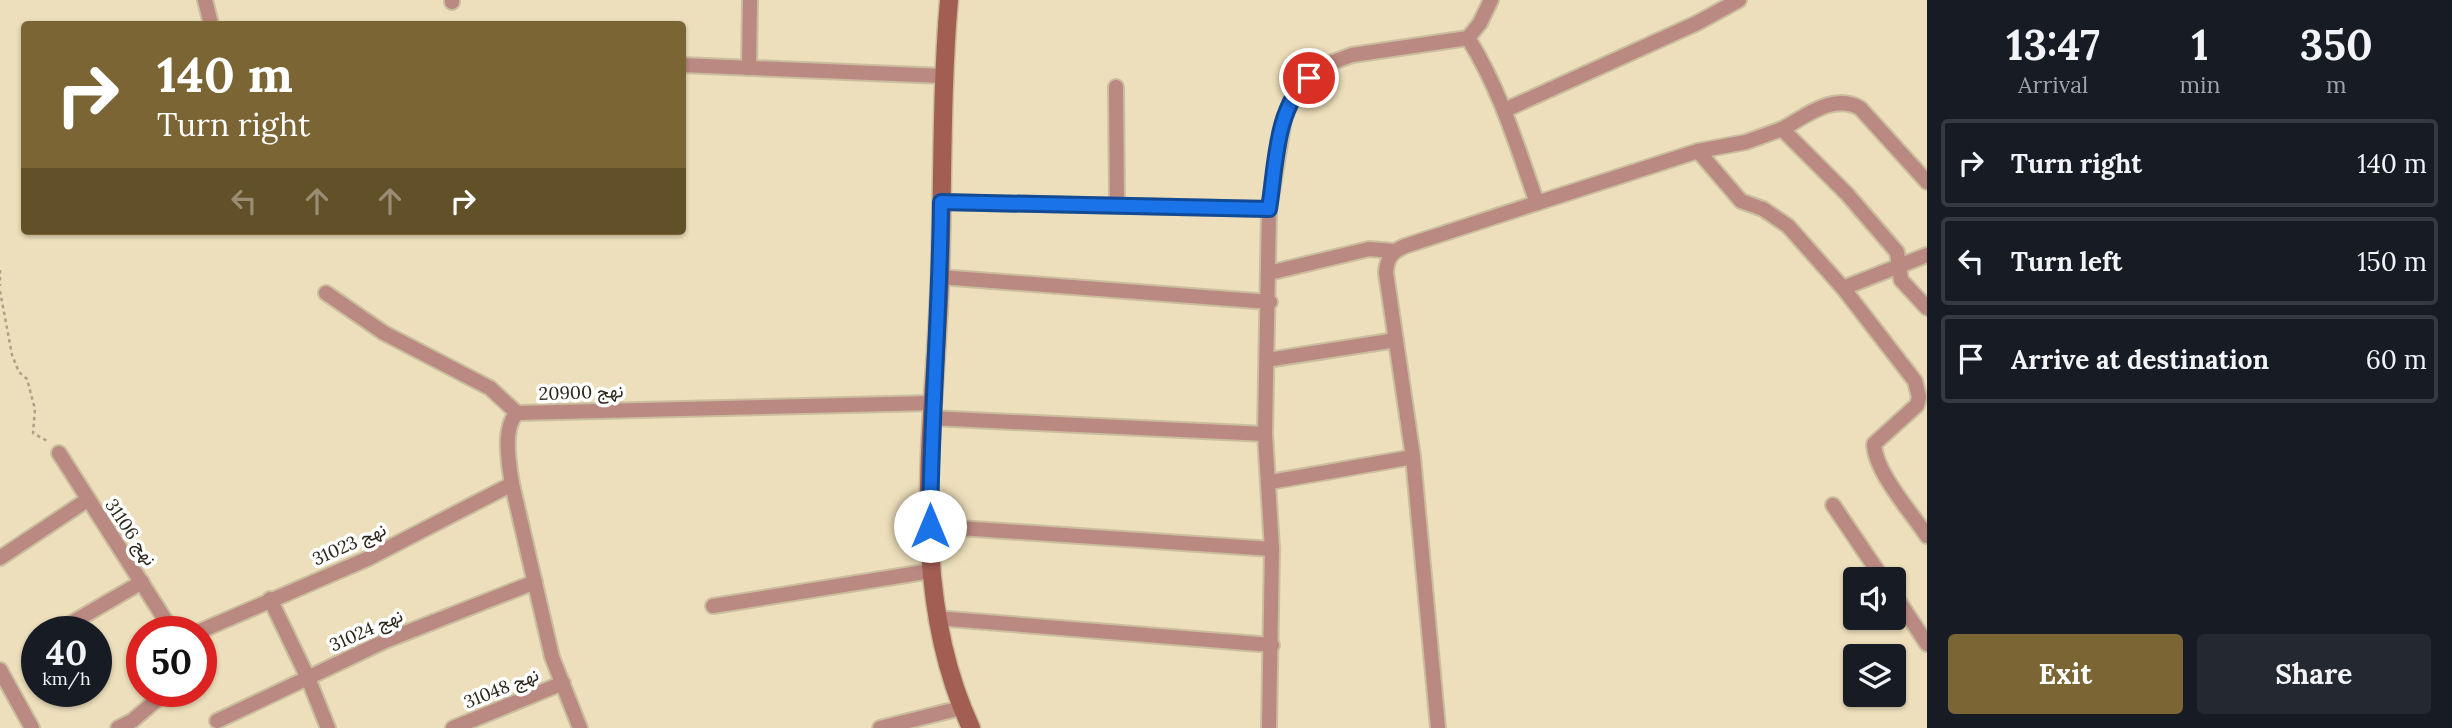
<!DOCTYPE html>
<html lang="en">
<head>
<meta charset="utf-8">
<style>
  :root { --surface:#171b24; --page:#242831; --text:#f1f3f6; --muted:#9ea1a6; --line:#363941; --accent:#7b6534 }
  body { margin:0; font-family:Lora,Vazirmatn,serif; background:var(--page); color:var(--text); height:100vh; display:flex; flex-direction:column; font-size:26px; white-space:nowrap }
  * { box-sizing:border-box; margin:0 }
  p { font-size:23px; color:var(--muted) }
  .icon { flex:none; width:38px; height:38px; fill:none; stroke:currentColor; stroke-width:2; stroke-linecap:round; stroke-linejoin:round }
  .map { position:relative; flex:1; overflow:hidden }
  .panel { display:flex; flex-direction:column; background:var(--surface); width:525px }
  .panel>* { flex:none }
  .guide { position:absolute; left:21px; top:21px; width:665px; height:214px; border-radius:7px; box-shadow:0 2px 5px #0004; background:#7b6534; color:#fff; overflow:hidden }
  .controls { position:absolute; left:1843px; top:567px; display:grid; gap:14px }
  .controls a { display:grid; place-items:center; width:63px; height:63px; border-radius:7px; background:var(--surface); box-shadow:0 2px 5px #0004; font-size:35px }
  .speed { position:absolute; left:21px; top:616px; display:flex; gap:14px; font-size:35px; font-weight:700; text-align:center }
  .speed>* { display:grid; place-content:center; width:91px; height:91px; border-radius:50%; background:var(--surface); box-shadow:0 2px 5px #0004; line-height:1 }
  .speed small { font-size:18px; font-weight:400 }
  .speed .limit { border:10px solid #d22; background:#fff; color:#111 }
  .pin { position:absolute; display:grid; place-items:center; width:60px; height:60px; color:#fff; margin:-30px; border:4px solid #fff; border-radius:50%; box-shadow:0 2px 7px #0007 }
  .me { position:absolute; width:77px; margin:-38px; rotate:0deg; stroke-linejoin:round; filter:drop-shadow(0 0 5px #0008) }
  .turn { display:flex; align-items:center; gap:24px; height:147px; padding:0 21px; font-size:32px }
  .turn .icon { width:91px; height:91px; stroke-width:2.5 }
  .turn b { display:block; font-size:49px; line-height:60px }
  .lanes { display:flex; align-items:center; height:66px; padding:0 21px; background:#0003; justify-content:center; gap:35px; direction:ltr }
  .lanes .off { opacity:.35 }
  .eta { display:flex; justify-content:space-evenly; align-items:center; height:119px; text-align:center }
  .eta b { font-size:42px; font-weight:700; line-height:49px }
  .button { display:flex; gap:14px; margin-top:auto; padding:14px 21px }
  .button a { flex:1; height:80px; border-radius:7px; background:var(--accent); color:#fff; font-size:28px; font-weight:700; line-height:80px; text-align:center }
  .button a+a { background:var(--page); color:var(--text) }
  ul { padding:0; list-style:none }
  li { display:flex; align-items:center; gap:21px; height:88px; margin:0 14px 10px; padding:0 7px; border:4px solid var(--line); border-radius:7px }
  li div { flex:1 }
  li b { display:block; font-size:26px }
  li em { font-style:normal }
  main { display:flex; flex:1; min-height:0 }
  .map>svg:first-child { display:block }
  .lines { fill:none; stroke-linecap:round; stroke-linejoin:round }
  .street-casing { stroke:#cabe9e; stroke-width:18 }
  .secondary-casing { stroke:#cabe9e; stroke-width:21 }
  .path { stroke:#aca185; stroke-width:2.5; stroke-dasharray:3.5 3.5; stroke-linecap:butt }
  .street { stroke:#ba8981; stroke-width:14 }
  .secondary { stroke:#a35e54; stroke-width:18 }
  .route-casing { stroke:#114b97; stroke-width:18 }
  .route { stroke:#1a73e8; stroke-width:12 }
  .labels { text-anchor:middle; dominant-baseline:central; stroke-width:7; stroke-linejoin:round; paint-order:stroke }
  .street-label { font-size:18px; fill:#2c271a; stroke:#fff }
</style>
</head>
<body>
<main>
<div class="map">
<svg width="1927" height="728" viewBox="0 0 1927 728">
  <rect width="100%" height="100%" fill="#eddfbb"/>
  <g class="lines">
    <defs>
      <g id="street">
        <polyline points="205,0 211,24"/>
        <polyline points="452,2 452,0"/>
        <polyline points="682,65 943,76"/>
        <polyline points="749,68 750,0"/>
        <polyline points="1116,87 1117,205"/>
        <polyline points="1505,110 1697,23 1739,0"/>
        <path d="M1782 129C1806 116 1833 93 1860 108L1927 182"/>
        <path d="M1698 151 1741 201 1763 209 1788 226 1843 288 1915 381 1919 397 1917 405 1874 444C1875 472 1911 512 1927 536"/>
        <polyline points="941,202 1269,209"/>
        <polyline points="1537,203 1698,151 1746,142 1782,129 1847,194 1897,252 1901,280 1927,308"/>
        <polyline points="1269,273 1369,249 1394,251"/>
        <polyline points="940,277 1270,302"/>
        <polyline points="1843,288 1927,255"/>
        <polyline points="326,293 384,333 490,388 517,413"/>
        <polyline points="1267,360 1396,340"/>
        <polyline points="517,413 932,403"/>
        <path d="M517 413C502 428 509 465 512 484L552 657 580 728"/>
        <polyline points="931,418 1265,434"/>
        <polyline points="59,453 173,632"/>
        <polyline points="1270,482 1413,457"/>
        <polyline points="1833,505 1883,579"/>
        <polyline points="930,526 1272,549"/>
        <polyline points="0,558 87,500"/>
        <polyline points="1894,594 1927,644"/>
        <polyline points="270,599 308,678 328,728"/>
        <polyline points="713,606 931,571"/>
        <polyline points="936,618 1272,645"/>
        <polyline points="56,632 142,582"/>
        <polyline points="198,632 367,559 512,484"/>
        <polyline points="0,670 32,728"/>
        <polyline points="217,721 385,641 535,582"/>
        <polyline points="118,728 132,721 167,691"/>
        <polyline points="453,728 563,683"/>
        <polyline points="880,728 961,708"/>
        <polyline points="1269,728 1272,549 1265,434 1269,209 1284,119 1296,90 1322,66 1352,55 1468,38 1480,23 1491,0"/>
        <path d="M1438 728 1413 457 1386 273C1387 258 1391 252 1405 246L1537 203C1517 146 1500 89 1468 38"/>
      </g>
      <path id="secondary" d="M949 0C941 92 943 184 940 277 935 427 905 586 971 728"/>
    </defs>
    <!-- street casing -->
    <use href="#street" class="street-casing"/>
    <!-- secondary casing -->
    <use href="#secondary" class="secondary-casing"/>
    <!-- path -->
    <g class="path">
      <polyline points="0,270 0,286"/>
      <polyline points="0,291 12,355 19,372 27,379 35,409 33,433 49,442"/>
    </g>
    <!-- street -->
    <use href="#street" class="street"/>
    <!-- secondary -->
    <use href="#secondary" class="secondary"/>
  </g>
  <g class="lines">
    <defs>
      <path id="route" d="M930 526C931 417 940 310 941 202L1269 209C1276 166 1275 108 1309 78"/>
    </defs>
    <!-- route casing -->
    <use href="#route" class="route-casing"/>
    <!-- route -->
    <use href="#route" class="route"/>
  </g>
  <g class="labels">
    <!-- street labels -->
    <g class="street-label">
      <text transform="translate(581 392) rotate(-2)">نهج 20900</text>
      <text transform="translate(131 532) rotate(56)">نهج 31106</text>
      <text transform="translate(349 544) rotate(-24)">نهج 31023</text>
      <text transform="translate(366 630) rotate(-24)">نهج 31024</text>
      <text transform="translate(501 688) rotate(-22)">نهج 31048</text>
    </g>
  </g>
</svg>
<div class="controls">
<a><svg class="icon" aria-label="sound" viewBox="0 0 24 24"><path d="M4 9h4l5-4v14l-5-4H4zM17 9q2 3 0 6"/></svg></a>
<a><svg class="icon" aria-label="layers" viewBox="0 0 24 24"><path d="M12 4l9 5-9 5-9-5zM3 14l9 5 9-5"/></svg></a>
</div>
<div class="speed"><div>40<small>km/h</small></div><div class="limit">50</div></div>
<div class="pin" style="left:1309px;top:78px;background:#d93025"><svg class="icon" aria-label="arrive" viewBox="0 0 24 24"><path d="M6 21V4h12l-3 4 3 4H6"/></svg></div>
<svg class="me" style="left:930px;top:526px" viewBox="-20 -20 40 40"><circle r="19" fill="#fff"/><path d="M0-13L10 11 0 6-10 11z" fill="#1a73e8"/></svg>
<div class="guide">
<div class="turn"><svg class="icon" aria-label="right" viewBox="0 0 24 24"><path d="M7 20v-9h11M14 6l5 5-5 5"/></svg><div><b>140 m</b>Turn right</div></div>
<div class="lanes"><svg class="icon off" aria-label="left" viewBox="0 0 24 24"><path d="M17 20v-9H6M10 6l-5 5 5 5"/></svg><svg class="icon off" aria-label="ahead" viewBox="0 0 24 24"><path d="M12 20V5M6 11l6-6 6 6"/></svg><svg class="icon off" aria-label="ahead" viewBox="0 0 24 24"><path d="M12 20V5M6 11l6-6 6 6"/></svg><svg class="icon" aria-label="right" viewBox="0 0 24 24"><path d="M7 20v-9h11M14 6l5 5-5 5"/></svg></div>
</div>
</div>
<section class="panel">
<div class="eta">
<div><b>13:47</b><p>Arrival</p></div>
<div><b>1</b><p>min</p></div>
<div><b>350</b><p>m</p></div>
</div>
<ul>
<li><svg class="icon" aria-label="right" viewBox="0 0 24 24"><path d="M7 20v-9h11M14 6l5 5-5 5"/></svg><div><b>Turn right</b></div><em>140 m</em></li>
<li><svg class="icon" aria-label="left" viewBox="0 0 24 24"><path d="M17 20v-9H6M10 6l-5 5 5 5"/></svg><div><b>Turn left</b></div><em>150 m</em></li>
<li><svg class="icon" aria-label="arrive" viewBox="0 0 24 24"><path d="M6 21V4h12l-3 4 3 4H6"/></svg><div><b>Arrive at destination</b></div><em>60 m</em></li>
</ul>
<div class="button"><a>Exit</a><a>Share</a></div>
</section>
</main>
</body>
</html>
